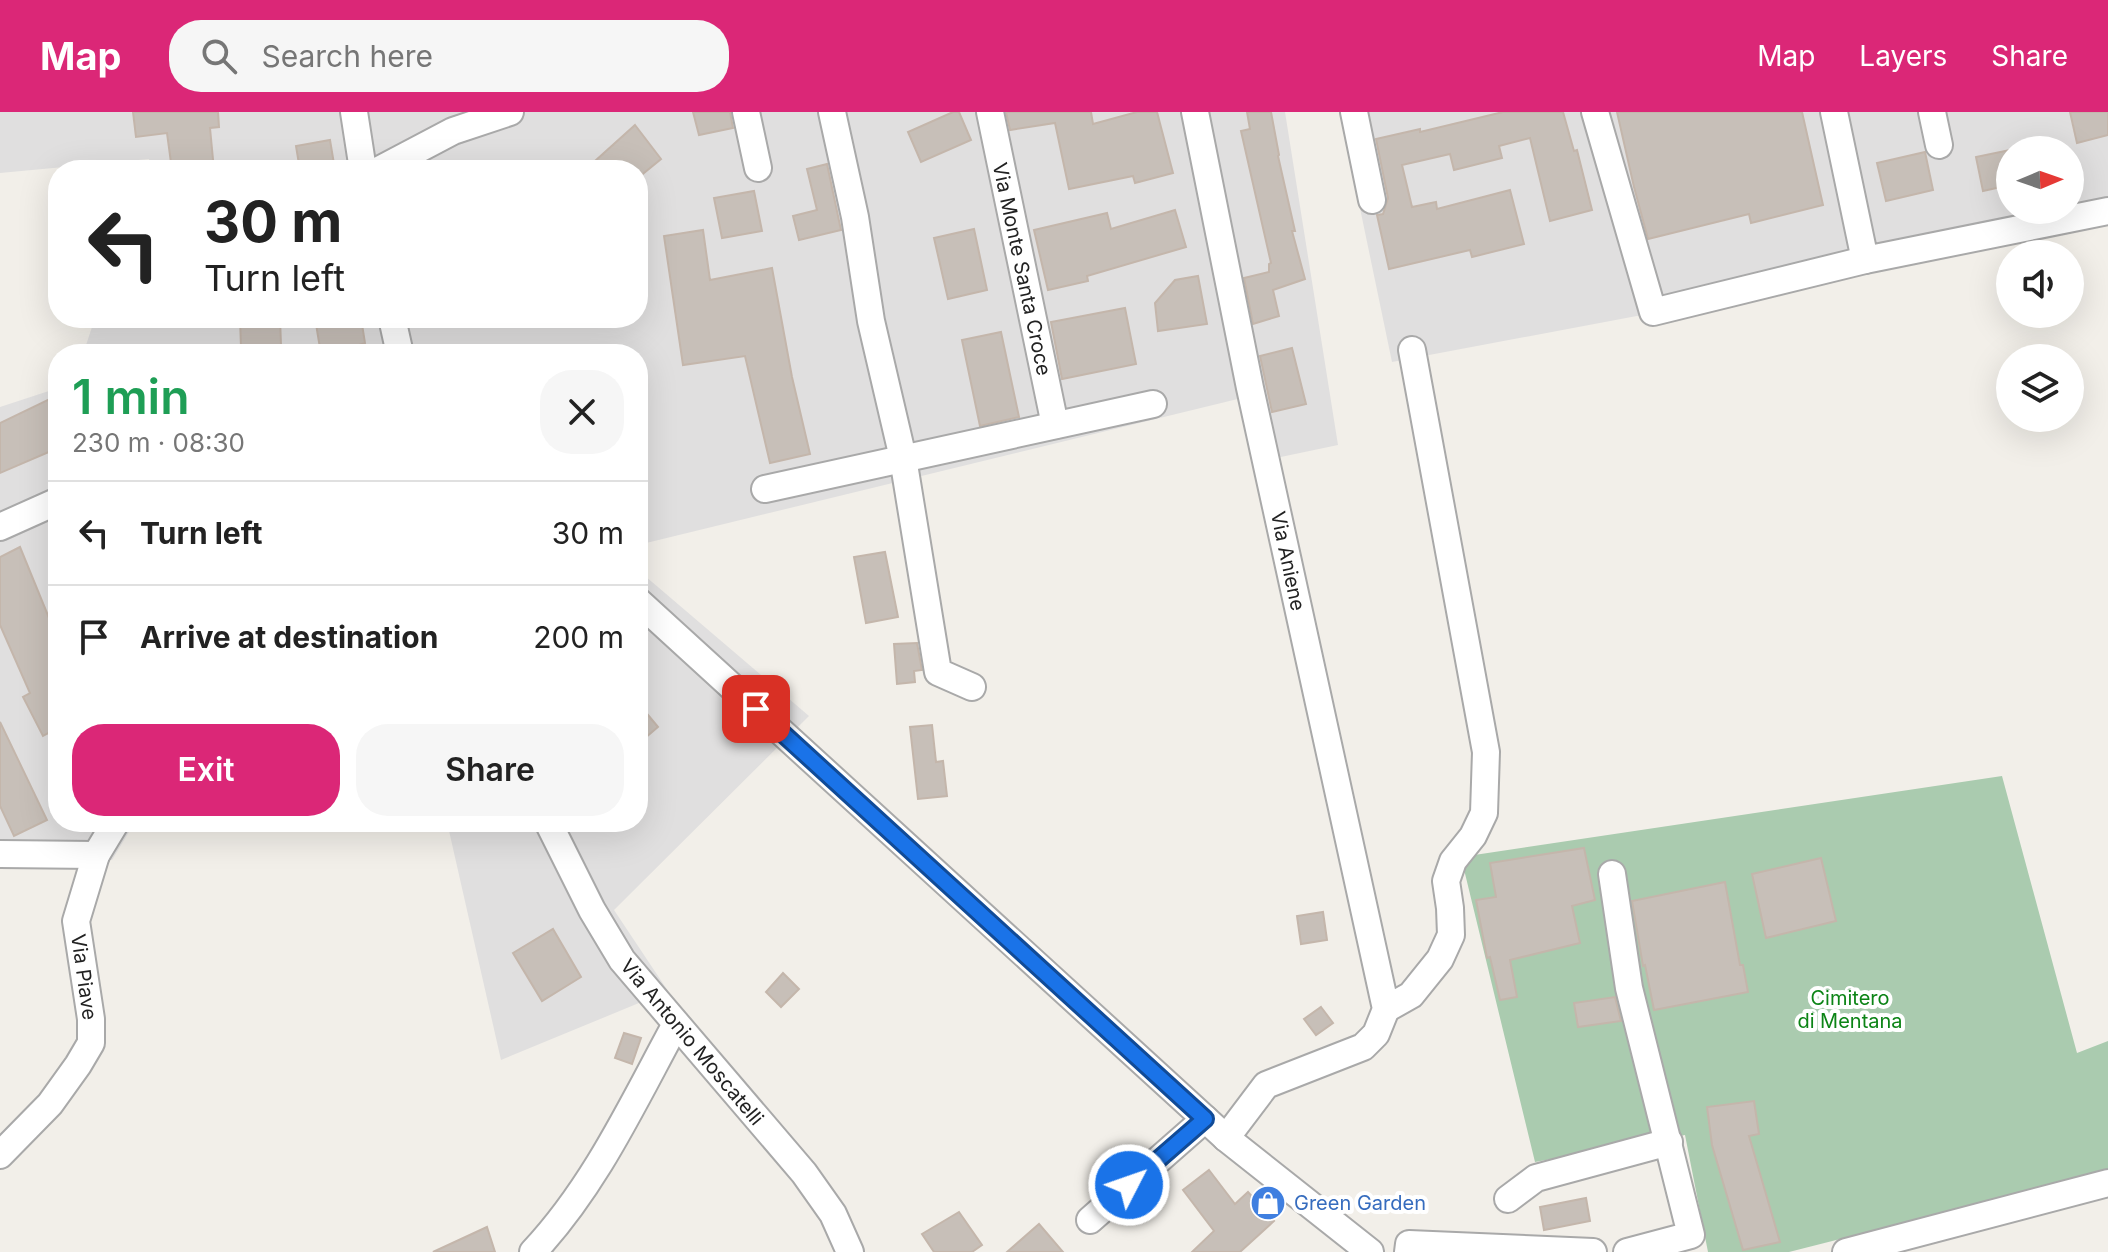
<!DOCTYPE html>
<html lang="en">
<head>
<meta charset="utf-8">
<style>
  :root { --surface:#fff; --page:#f6f6f6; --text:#222; --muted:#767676; --line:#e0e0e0; --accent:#db2777 }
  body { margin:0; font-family:Inter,sans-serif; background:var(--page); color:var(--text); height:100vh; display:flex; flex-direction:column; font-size:30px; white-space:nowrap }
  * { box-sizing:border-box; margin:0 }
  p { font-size:26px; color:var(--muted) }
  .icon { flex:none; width:44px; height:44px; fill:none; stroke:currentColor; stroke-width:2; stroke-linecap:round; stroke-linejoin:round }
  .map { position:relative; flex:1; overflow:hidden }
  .side { position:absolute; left:48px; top:232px; width:600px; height:488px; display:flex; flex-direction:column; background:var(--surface); border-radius:32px; box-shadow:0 8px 32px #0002 }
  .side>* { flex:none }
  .guide { position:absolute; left:48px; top:48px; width:600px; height:168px; border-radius:32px; box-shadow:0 8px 32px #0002; background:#fff; color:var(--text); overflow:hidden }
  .needle { width:52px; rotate:88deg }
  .tools { position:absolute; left:1996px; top:24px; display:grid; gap:16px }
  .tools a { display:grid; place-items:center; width:88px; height:88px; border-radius:50%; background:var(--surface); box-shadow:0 8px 32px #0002; font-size:40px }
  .pin { position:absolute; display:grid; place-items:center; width:68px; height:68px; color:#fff; margin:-34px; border-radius:16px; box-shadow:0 4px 12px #0006 }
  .me { position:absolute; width:88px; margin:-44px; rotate:49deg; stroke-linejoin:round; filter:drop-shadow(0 0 6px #0008) }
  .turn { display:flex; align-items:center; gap:28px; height:168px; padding:0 24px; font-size:36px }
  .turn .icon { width:104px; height:104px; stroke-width:2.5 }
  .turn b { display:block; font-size:56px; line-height:68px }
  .round { display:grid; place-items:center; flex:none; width:84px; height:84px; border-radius:32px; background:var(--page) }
  .overview { display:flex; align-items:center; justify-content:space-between; height:136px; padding:0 24px }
  h1 { font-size:48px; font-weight:600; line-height:60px; color:#1e9e55 }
  .button { display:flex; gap:16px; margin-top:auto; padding:16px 24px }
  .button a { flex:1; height:92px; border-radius:32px; background:var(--accent); color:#fff; font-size:32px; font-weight:600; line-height:92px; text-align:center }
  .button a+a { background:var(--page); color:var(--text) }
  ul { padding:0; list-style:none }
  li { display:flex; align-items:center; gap:24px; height:104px; padding:0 24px; border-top:2px solid var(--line) }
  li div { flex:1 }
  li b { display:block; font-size:30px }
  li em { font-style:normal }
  header { display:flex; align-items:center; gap:48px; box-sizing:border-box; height:112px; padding:0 40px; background:var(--accent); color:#fff }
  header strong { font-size:38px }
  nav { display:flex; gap:44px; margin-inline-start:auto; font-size:28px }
  .search { width:560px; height:72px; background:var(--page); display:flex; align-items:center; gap:20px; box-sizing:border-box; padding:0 28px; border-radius:32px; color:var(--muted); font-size:30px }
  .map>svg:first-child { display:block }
  .residential { fill:#e0dfdf; fill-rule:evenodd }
  .cemetery { fill:#aacbaf }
  .building { fill:#c7bfb8; stroke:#c4b6ab; stroke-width:2 }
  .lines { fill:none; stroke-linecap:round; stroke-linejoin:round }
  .minor-casing { stroke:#a9a9a9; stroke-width:30 }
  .minor { stroke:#fff; stroke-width:26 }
  .route-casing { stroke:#114b97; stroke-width:20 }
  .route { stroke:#1a73e8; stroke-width:14 }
  .labels { text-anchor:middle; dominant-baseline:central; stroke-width:8; stroke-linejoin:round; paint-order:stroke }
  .street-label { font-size:20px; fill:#222; stroke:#fff }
  .park-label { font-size:20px; fill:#0c8416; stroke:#fff }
  .shop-label { font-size:20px; fill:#366cbe; stroke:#fff; text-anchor:start }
</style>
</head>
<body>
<header>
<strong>Map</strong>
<div class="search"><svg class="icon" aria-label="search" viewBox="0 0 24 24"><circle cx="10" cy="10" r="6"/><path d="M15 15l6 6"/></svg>Search here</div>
<nav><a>Map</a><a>Layers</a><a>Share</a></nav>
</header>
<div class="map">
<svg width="2108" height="1140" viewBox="0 0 2108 1140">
  <rect width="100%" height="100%" fill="#f2efe9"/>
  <!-- residential -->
  <g class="residential">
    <polygon points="0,0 1285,0 1338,333 1266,348 1250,284 638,433 638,242 83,242 95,206 638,206 638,58 150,58 149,47 0,61"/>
    <path d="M1340 0H2108V109L1806 172 1392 250ZM2010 38H2070V98H2010Z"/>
    <polygon points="58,276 58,710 135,710 112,748 4,746 0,736 0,295"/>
    <polygon points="638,458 809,604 614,798 668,879 501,948 447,710 638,710"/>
  </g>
  <!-- cemetery -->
  <polygon class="cemetery" points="2002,664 2077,941 2108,929 2108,1059 1789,1140 1708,1140 1685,1023 1535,1050 1461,745"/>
  <!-- building -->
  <g class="building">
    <polygon points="133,0 218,0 219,15 210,16 214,58 172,58 167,21 136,25"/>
    <polygon points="693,0 730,0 733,16 699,23"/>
    <polygon points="953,0 959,0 971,28 921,50 908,20"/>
    <polygon points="1006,0 1091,0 1093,12 1137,0 1157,0 1173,61 1135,71 1133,64 1069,77 1055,11 1010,18"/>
    <polygon points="1247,0 1271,0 1279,43 1278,44 1295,119 1292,119 1305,167 1273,178 1279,204 1253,212 1244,166 1269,160 1269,152 1271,151 1241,19 1250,17"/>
    <polygon points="1503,0 1563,0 1574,39 1577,38 1592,98 1550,109 1530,26 1499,34 1502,46 1454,58 1450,42 1402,53 1412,95 1436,90 1437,97 1510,78 1524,132 1472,145 1470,138 1389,157 1377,103 1383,102 1388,86 1376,27 1420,17 1420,20"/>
    <polygon points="1617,0 1802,0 1823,93 1751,111 1749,102 1648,127 1634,75"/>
    <polygon points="2070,0 2108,0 2108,23 2077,31"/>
    <polygon points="635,13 661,47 638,66 638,58 585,58"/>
    <polygon points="330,28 335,58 300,58 296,34"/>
    <polygon points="2010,38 2010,73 1983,79 1976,45"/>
    <polygon points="1925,40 1933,78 1886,89 1877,51"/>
    <polygon points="827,52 841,118 799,128 793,104 817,98 807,57"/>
    <polygon points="754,79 762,119 722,126 714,86"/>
    <polygon points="1175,98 1186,135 1087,164 1088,169 1048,178 1034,118 1107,101 1111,117"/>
    <polygon points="974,117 987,178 948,187 934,126"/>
    <polygon points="703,118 710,168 772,156 792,265 810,342 770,351 745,244 683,253 664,124"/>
    <polygon points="1198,164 1207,212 1158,219 1155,191 1175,168"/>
    <polygon points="1125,196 1136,252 1062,267 1051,210"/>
    <polygon points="240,206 280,206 281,233 241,235"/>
    <polygon points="315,206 361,206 365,231 333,242 321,242"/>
    <polygon points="1001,220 1019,305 980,314 962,228"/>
    <polygon points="1292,236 1306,292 1272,300 1260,244"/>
    <polygon points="58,283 58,336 0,361 0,311"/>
    <polygon points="20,435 58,528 58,616 43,624 23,585 30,581 0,513 0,445"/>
    <polygon points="885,440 898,505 866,511 854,445"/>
    <polygon points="917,531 922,558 914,559 915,570 897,572 894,532"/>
    <polygon points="638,591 658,615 638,632"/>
    <polygon points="0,610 47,708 14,724 0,694"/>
    <polygon points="932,613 936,650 943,649 947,684 918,687 910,615"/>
    <polygon points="1584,736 1595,788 1572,794 1580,831 1510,848 1517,885 1500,888 1490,845 1487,846 1476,788 1496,785 1490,751"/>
    <polygon points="1821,746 1836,809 1766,826 1752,762"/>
    <polygon points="1725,770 1740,853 1743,853 1748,880 1654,898 1645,853 1643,854 1632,789"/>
    <polygon points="1323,800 1327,828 1301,832 1297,804"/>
    <polygon points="553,817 581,865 542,889 513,841"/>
    <polygon points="783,861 799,877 781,895 766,880"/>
    <polygon points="1615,885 1621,909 1578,915 1574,891"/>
    <polygon points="1321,895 1333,911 1316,923 1304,907"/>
    <polygon points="624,921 641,926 632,952 615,946"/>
    <polygon points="1754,989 1759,1022 1749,1024 1780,1130 1743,1138 1712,1033 1707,995"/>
    <polygon points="1209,1058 1235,1092 1248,1080 1274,1109 1240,1140 1192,1140 1214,1119 1183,1078"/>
    <polygon points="1586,1086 1590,1109 1544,1118 1540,1095"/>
    <polygon points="959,1100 982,1133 972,1140 934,1140 922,1122"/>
    <polygon points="1039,1112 1063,1140 1007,1140"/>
    <polygon points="487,1115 495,1140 433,1140"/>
  </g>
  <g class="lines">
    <defs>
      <g id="minor">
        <polyline points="354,0 363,58"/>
        <polyline points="746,0 758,56"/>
        <polyline points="832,0 855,105 871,209 903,346 938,560 972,575"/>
        <polyline points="990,0 1055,313"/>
        <polyline points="1195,0 1250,276 1386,897 1376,922 1363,935 1266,973 1226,1026"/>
        <polyline points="1354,0 1372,88"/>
        <polyline points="1595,0 1653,200 1865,148"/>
        <polyline points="1834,0 1865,148 2108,99"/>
        <polyline points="1932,0 1939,33"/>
        <polyline points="379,58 453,19 510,0"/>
        <polyline points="392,206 400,242"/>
        <polyline points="765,377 1153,292"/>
        <polyline points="0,415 58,389"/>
        <polyline points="638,489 1226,1026 1370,1140"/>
        <polyline points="548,710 592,798 622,848 804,1061 833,1102 850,1140"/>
        <polyline points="0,742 96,743"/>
        <polyline points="1612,762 1629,876 1691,1123 1627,1140"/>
        <polyline points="1386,897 1411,883 1440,847 1451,823 1450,796 1446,769 1453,749 1473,724 1484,701 1486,640 1412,238"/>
        <polyline points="0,1043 50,992 78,953 91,931 91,907 76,809 96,743 116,710"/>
        <polyline points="1508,1087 1536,1066 1669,1030"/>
        <polyline points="1090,1108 1205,1007"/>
        <path d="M533 1140C595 1074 633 991 676 912"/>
        <polyline points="1408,1140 1409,1132 1593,1140"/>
        <polyline points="1846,1140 2108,1071"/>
      </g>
    </defs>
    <!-- minor casing -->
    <use href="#minor" class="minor-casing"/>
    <!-- minor -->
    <use href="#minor" class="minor"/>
  </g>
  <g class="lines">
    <defs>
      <polyline id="route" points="756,597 1205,1007 1129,1073"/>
    </defs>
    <!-- route casing -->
    <use href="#route" class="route-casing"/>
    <!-- route -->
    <use href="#route" class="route"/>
  </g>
  <!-- icons -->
  <defs>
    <symbol id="shop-disc" viewBox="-11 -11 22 22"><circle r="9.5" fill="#3f7fe0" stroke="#fff"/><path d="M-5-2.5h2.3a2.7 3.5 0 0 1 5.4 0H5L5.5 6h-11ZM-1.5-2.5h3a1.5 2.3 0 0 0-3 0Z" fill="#fff"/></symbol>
  </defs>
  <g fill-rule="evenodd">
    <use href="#shop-disc" x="1248" y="1071" width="40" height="40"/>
  </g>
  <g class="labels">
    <!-- street labels -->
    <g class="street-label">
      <text transform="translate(1022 157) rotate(78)">Via Monte Santa Croce</text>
      <text transform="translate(1288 449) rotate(78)">Via Aniene</text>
      <text transform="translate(84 865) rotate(82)">Via Piave</text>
      <text transform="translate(692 930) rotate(50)">Via Antonio Moscatelli</text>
    </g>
    <!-- park labels -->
    <g class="park-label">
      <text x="1850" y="886">Cimitero<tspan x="1850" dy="23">di Mentana</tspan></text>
    </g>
    <!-- shop labels -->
    <g class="shop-label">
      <text x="1294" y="1091">Green Garden</text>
    </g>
  </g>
</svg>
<div class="tools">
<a><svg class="needle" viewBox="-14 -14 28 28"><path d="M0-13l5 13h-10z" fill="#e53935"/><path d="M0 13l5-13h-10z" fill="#767676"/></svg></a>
<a><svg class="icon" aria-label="sound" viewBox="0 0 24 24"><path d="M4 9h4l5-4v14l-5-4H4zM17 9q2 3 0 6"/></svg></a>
<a><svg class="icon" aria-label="layers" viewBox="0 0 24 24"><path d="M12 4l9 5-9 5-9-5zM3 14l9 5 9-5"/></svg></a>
</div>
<div class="pin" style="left:756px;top:597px;background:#d93025"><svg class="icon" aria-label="arrive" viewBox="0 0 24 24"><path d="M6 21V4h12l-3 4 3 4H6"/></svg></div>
<svg class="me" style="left:1129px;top:1073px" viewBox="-20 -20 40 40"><circle r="17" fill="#1a73e8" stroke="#fff" stroke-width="3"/><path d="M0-11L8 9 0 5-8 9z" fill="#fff"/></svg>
<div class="guide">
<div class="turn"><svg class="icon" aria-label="left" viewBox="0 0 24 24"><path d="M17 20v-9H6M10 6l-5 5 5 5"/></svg><div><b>30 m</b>Turn left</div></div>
</div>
<section class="side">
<div class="overview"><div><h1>1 min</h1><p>230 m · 08:30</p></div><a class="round"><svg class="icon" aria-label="close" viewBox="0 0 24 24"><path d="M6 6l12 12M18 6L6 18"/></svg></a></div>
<ul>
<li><svg class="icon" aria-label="left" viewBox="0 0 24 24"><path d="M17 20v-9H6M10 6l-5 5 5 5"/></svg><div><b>Turn left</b></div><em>30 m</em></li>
<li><svg class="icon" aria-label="arrive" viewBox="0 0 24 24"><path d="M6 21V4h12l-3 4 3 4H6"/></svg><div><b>Arrive at destination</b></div><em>200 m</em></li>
</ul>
<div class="button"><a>Exit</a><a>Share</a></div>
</section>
</div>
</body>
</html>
